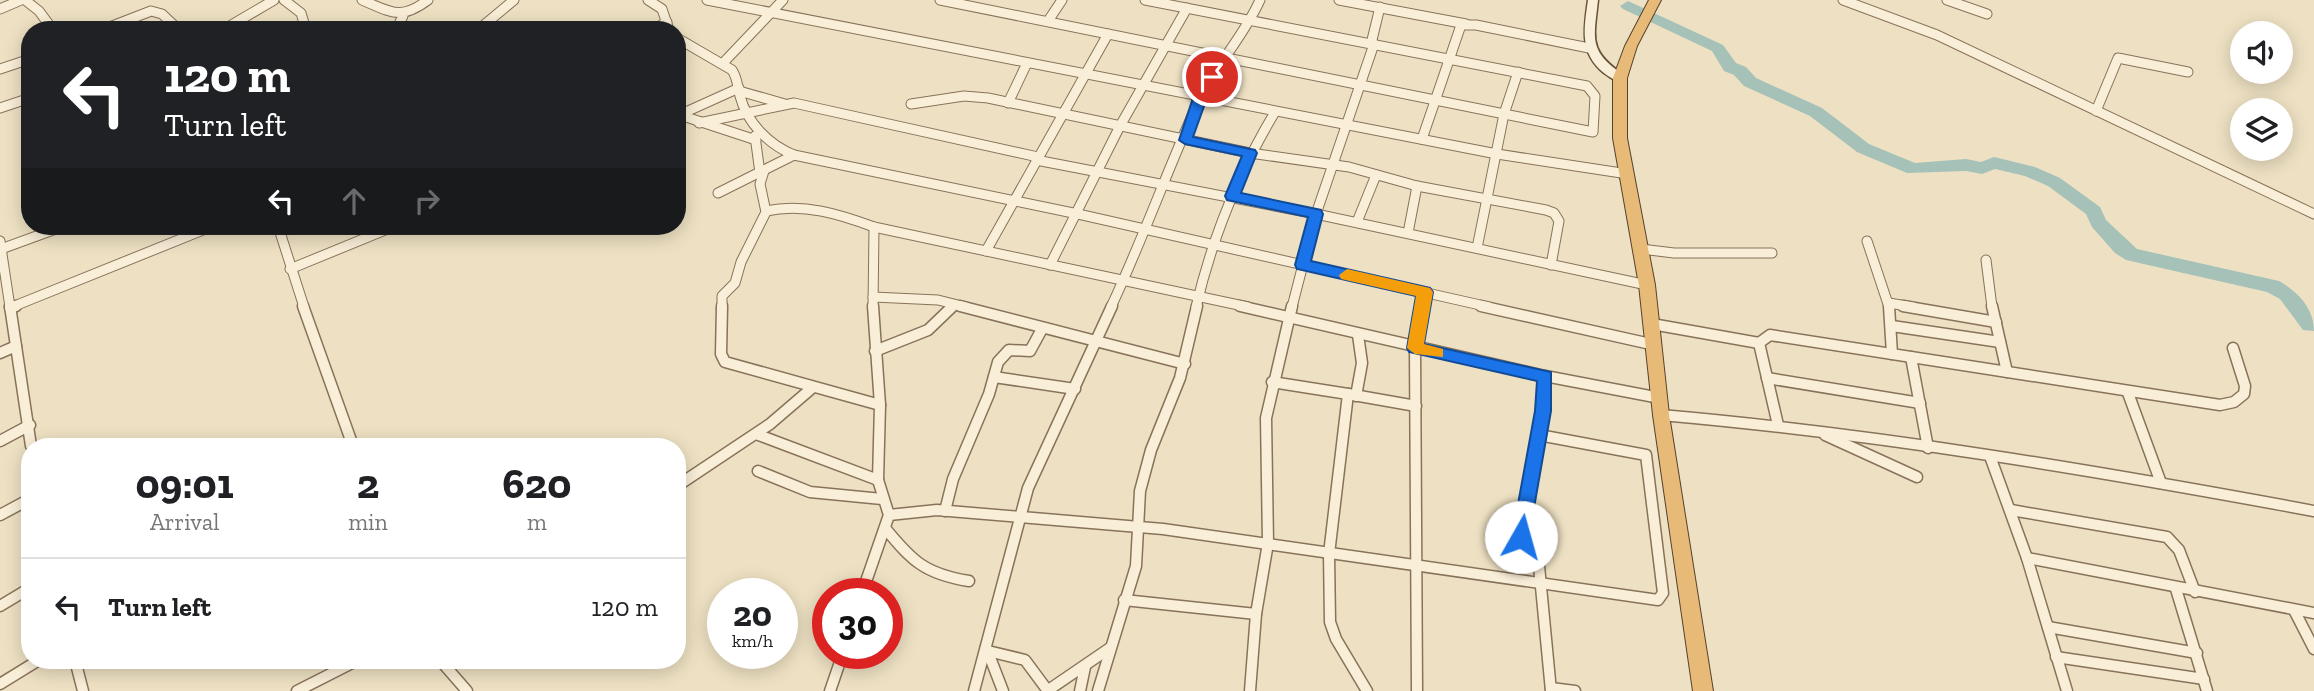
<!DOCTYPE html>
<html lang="en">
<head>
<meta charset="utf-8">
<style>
  :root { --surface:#fff; --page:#f6f6f6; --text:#202124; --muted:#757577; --line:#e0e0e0 }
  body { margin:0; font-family:"Zilla Slab",serif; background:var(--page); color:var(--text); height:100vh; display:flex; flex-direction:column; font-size:26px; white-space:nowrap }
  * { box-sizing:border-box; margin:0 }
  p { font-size:23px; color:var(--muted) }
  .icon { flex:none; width:38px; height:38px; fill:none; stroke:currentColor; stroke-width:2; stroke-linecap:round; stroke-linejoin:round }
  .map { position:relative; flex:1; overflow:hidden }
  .side { position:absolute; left:21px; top:438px; width:665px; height:231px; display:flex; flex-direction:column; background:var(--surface); border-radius:28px; box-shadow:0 4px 18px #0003 }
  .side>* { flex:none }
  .hud { position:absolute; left:21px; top:21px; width:665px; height:214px; border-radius:28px; box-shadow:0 4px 18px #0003; background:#202124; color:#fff; overflow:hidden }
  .controls { position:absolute; left:2230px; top:21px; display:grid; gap:14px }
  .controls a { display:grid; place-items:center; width:63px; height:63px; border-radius:50%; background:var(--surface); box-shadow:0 4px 18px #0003; font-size:35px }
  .speed { position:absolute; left:707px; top:578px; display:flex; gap:14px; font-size:35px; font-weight:700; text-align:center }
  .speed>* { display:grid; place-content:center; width:91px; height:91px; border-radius:50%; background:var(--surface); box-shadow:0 4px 18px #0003; line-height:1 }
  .speed small { font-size:18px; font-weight:400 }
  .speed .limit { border:10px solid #d22; background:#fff; color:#111 }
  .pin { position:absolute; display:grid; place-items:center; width:60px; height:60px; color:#fff; margin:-30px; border:4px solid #fff; border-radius:50%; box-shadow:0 2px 7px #0007 }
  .me { position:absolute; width:77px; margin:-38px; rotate:7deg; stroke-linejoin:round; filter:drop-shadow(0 0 5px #0008) }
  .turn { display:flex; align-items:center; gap:24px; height:147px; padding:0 28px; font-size:32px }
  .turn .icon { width:91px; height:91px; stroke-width:2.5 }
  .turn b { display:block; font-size:49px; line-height:60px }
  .lanes { display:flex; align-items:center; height:66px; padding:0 28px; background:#0003; justify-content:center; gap:35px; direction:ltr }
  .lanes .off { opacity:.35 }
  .eta { display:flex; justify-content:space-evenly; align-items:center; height:119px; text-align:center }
  .eta b { font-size:42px; font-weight:800; line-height:49px }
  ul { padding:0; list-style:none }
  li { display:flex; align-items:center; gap:21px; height:98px; padding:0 28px; border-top:2px solid var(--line) }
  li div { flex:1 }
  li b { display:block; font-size:26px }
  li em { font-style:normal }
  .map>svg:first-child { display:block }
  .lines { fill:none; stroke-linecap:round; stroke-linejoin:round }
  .river { fill:#a5c1b8; fill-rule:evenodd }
  .minor-far1-casing { stroke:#88725a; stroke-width:11 }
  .minor-casing { stroke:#88725a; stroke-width:13 }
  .secondary-casing { stroke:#6a533d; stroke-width:3 }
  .trunk-casing { stroke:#56402e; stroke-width:2 }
  .minor-far1 { stroke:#f9eed7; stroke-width:9 }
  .minor { stroke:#f9eed7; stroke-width:10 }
  .secondary { fill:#f9eed7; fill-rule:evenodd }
  .trunk { fill:#e7ba78; fill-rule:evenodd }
  .route { fill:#1a73e8; stroke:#114b97; stroke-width:2 }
  .slow { fill:#f59e0b }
</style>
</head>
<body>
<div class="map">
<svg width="2314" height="691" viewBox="0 0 2314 691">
  <rect width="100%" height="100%" fill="#eee1c3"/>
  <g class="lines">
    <!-- river -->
    <path class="river" d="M1628 1 1723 45 1736 63 1746 67 1756 78 1822 108 1869 144 1915 163 1966 159 1981 162 1994 157 2035 167 2060 178 2100 207 2106 220 2137 249 2279 281C2298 292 2314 308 2314 331L2303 330 2280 299 2267 292 2126 260 2115 253 2092 227 2086 214 2048 186 2025 176 1995 169 1982 174 1966 171 1907 173 1857 152 1810 116 1744 86 1734 75 1724 71 1712 51 1623 9 1620 6Z"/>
    <defs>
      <g id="minor-far1">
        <polyline points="25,0 39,11 53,30"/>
        <polyline points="284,0 301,13 306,30"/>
        <path d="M362 0C391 12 400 21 428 0"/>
        <polyline points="648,0 662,9 669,30"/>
        <polyline points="707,0 1497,154 1628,174"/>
        <polyline points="940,0 1593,132 1595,96 1587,86 1145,0"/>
        <polyline points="1339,0 1466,24"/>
        <polyline points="1843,0 1937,35 2314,214"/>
        <polyline points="1947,0 1987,14"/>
        <polyline points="0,9 21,0"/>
        <polyline points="1048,21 1062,0"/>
        <polyline points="102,30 151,11 162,14 179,30"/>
        <polyline points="223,30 274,0"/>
        <polyline points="396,30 403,16"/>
        <polyline points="478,30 514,0"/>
        <polyline points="652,30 667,22"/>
        <path d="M677 38 732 70C738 79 737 86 740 96 747 123 769 145 794 155L1078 214 1489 307"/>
        <polyline points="1371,44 1380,7"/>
        <polyline points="723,63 783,0"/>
        <polyline points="0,69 30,59"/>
        <polyline points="739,91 785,104"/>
        <polyline points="1008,103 1027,63"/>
        <polyline points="911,104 964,96 988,98 1250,153 1349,167 1417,186 1546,210 1554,213 1559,221 1551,265"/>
        <polyline points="0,108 30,98"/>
        <polyline points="2096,111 2118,58 2188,72"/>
        <polyline points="677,114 756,140"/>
        <polyline points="679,115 739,88"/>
        <polyline points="699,123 794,103 1038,157"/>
        <polyline points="755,136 760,173"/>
        <polyline points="1422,139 1461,25 1476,25 1589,48"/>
        <polyline points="1036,160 1316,214 1647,285"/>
        <polyline points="718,193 794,155"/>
        <path d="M766 211C804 203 839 214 874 227L1248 307"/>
        <polyline points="1357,222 1376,175"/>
        <polyline points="278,226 304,307"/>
        <polyline points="1408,233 1417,186"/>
        <polyline points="0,241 10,307"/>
        <polyline points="1867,241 1889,307"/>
        <polyline points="1477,248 1504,114 1518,72"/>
        <polyline points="1,249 64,226"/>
        <polyline points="1641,249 1674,253 1772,253"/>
        <polyline points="986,251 1108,34"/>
        <polyline points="1986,260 1992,307"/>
        <polyline points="1050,265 1120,126 1187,8"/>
        <polyline points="290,269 395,226"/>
        <polyline points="873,297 938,300 966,307"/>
        <polyline points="1889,303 1913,307"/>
        <polyline points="12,307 213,226"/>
        <polyline points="722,307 722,296 735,283 741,262 766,212 760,184 764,171"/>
        <polyline points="873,307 874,227"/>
        <polyline points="951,307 953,305"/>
        <path d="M1111 307C1143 239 1168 168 1199 100 1216 65 1244 36 1260 0"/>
        <path d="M1196 307C1212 239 1239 172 1275 112"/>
        <polyline points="1292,307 1316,214 1374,44"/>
        <polyline points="1422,307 1425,292"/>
      </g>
      <g id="minor">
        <polyline points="10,306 31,446"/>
        <polyline points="303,306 353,446"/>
        <polyline points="722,306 721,354 725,362 880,405"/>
        <polyline points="960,306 1185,364"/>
        <polyline points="1240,306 1545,376 1543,411 1521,537 1539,566 1551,691"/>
        <polyline points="1481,306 1655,345"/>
        <polyline points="1889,306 1892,354"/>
        <polyline points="1903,306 1996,322"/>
        <polyline points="1992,306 2007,372"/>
        <polyline points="10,308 16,306"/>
        <polyline points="1652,324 1759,343"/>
        <polyline points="1892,326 2000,342"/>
        <polyline points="875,351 928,330 953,306"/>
        <polyline points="0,353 16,346"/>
        <polyline points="1911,357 1928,448"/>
        <polyline points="1545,376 1660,398"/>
        <polyline points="994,377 1075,389"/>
        <polyline points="1767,378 1920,403"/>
        <polyline points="1272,382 1348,394 1329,554 1330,622 1336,639 1367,691"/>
        <polyline points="2128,393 2161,483"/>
        <polyline points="1348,394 1416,406"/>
        <polyline points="1356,396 1362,363 1358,335"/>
        <path d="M1661 415C1880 434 2098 471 2314 511"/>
        <polyline points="1778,425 1759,343 1770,335 2220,405 2234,402 2244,394 2245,386 2233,348"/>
        <polyline points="756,434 878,480"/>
        <polyline points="1825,435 1917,477"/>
        <polyline points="0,441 30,425"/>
        <polyline points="1991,459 2027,558 2067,691"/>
        <polyline points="758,471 810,492 882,499"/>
        <polyline points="677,486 770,424 812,388"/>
        <polyline points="2011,510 2167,537 2179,550 2195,592"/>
        <polyline points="945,511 953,479 989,394 998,362 1009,350 1030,351 1042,329"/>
        <polyline points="0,515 30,499"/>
        <polyline points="889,515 937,510 1163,529 1658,600 1663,593 1646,455 1539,435"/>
        <path d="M885 528C912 561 925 574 969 581"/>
        <polyline points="2027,558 2314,613"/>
        <polyline points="2176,589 2207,691"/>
        <polyline points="862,593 889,515 878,480 880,405 873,306"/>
        <polyline points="1124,600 1256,614"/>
        <polyline points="0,606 30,588"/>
        <polyline points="2294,610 2314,649"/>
        <polyline points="2048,627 2197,653"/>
        <polyline points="986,647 1003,691"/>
        <polyline points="988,651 1025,660 1048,691"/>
        <polyline points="2056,657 2204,679"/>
        <polyline points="75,660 83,691"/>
        <polyline points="440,660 467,691"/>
        <polyline points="0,684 39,660"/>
        <polyline points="1551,688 1575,691"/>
        <polyline points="297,691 358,660"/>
        <polyline points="830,691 843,653"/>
        <polyline points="974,691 1028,488 1112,306"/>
        <polyline points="1047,691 1110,648"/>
        <polyline points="1080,691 1085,667"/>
        <polyline points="1098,691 1136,566 1140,491 1151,450 1180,378 1197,306"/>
        <polyline points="1250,691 1256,614 1268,543 1266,418 1292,306"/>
        <polyline points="1417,691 1415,348 1423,306"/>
      </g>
      <path id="secondary" d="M1588 0H1598C1594 39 1588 51 1624 75V81C1616 82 1611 78 1604 73 1579 53 1584 28 1588 0Z"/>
      <polygon id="trunk" points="1649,0 1661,0 1637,46 1627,78 1627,138 1655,285 1669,415 1713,691 1693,691 1653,415 1639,285 1613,138 1613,78 1625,46"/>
    </defs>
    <!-- minor-far1 casing -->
    <use href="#minor-far1" class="minor-far1-casing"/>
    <!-- minor casing -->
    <use href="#minor" class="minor-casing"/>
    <!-- secondary casing -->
    <use href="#secondary" class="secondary-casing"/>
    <!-- trunk casing -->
    <use href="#trunk" class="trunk-casing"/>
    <!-- minor-far1 -->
    <use href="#minor-far1" class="minor-far1"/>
    <!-- minor -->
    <use href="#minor" class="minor"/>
    <!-- secondary -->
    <use href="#secondary" class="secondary"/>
    <!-- trunk -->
    <use href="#trunk" class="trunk"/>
  </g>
  <!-- route -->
  <polygon class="route" points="1212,73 1219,77 1207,98 1193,137 1255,150 1257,153 1241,193 1321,210 1323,214 1311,261 1430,288 1433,292 1424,344 1551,372 1551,411 1528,542 1515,542 1512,537 1535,411 1537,381 1409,352 1407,348 1416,296 1297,269 1295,265 1308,217 1227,200 1225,196 1242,156 1185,144 1179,140 1193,98 1208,74"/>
  <!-- slow -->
  <polygon class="slow" points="1347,269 1430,288 1433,292 1424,344 1443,349 1443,357 1415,354 1407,348 1416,296 1341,279 1339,275"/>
</svg>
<div class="controls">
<a><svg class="icon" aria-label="sound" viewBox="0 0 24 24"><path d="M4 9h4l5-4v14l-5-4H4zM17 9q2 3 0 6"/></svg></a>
<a><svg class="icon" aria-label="layers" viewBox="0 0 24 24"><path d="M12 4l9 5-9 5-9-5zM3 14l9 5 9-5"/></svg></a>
</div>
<div class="speed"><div>20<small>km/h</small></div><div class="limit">30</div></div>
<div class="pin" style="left:1212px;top:77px;background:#d93025"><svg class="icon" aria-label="arrive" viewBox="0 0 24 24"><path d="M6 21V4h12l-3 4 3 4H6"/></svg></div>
<svg class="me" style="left:1521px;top:537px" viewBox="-20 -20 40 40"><circle r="19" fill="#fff"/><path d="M0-13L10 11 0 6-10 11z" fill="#1a73e8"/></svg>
<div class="hud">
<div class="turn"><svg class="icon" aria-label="left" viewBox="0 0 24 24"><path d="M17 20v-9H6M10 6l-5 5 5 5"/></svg><div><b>120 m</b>Turn left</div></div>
<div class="lanes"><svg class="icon" aria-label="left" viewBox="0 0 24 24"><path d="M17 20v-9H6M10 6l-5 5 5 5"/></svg><svg class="icon off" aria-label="ahead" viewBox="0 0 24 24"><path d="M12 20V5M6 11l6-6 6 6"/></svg><svg class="icon off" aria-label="right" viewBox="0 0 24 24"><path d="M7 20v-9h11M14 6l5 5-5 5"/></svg></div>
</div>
<section class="side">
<div class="eta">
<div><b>09:01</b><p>Arrival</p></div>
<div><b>2</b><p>min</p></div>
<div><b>620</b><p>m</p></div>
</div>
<ul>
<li><svg class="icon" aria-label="left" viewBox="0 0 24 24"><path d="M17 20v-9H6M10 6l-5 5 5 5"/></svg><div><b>Turn left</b></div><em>120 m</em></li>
</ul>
</section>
</div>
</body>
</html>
